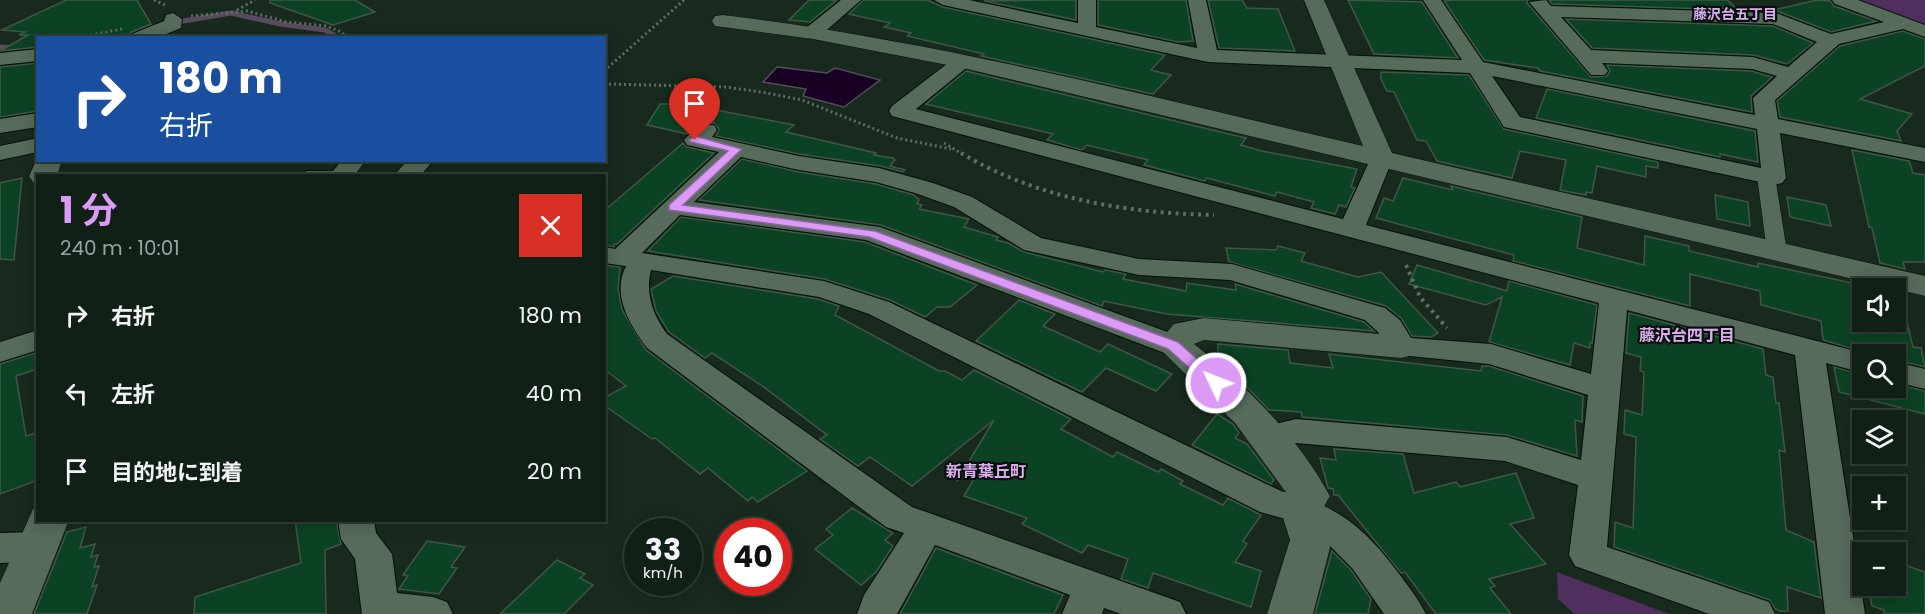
<!DOCTYPE html>
<html lang="ja">
<head>
<meta charset="utf-8">
<style>
  :root { --surface:#112016; --page:#1e2d23; --text:#f1f3f6; --muted:#9ca3a1; --line:#303e35; --accent:#da9af6 }
  body { margin:0; font-family:Poppins,"Noto Sans JP",sans-serif; background:var(--page); color:var(--text); height:100vh; display:flex; flex-direction:column; font-size:22px; white-space:nowrap }
  * { box-sizing:border-box; margin:0 }
  p { font-size:20px; color:var(--muted) }
  .icon { flex:none; width:33px; height:33px; fill:none; stroke:currentColor; stroke-width:2; stroke-linecap:round; stroke-linejoin:round }
  .map { position:relative; flex:1; overflow:hidden }
  .details { position:absolute; left:36px; top:174px; width:570px; height:348px; display:flex; flex-direction:column; background:var(--surface); border-radius:0px; box-shadow:0 3px 15px #0003,0 0 0 2px var(--line) }
  .details>* { flex:none }
  .top-card { position:absolute; left:36px; top:36px; width:570px; height:126px; border-radius:0px; box-shadow:0 3px 15px #0003,0 0 0 2px var(--line); background:#1a4fa0; color:#fff; overflow:hidden }
  .tools { position:absolute; left:1852px; top:278px; display:grid; gap:12px }
  .tools a { display:grid; place-items:center; width:54px; height:54px; border-radius:0px; background:var(--surface); box-shadow:0 3px 15px #0003,0 0 0 2px var(--line); font-size:30px }
  .speed { position:absolute; left:624px; top:518px; display:flex; gap:12px; font-size:30px; font-weight:700; text-align:center }
  .speed>* { display:grid; place-content:center; width:78px; height:78px; border-radius:50%; background:var(--surface); box-shadow:0 3px 15px #0003,0 0 0 2px var(--line); line-height:1 }
  .speed small { font-size:15px; font-weight:400 }
  .speed .limit { border:9px solid #d22; background:#fff; color:#111 }
  .pin { position:absolute; display:grid; place-items:center; width:51px; height:51px; color:#fff; margin:-62px -26px; border-radius:50% 50% 50% 0; rotate:-45deg; box-shadow:0 0 6px #0007 }
  .pin .icon { rotate:45deg }
  .me { position:absolute; width:66px; margin:-33px; rotate:313deg; stroke-linejoin:round; filter:drop-shadow(0 0 4px #0008) }
  .turn { display:flex; align-items:center; gap:21px; height:126px; padding:0 24px; font-size:27px }
  .turn .icon { width:78px; height:78px; stroke-width:2.5 }
  .turn b { display:block; font-size:42px; line-height:51px }
  .round { display:grid; place-items:center; flex:none; width:63px; height:63px; border-radius:0px; background:var(--page) }
  .overview { display:flex; align-items:center; justify-content:space-between; height:102px; padding:0 24px }
  h1 { font-size:36px; font-weight:700; line-height:45px; color:var(--accent) }
  ul { padding:0; list-style:none }
  li { display:flex; align-items:center; gap:18px; height:78px; padding:0 24px }
  li div { flex:1 }
  li b { display:block; font-size:22px }
  li em { font-style:normal }
  .map>svg:first-child { display:block }
  .green { fill:#502e5e }
  .water { fill:#180022; stroke:#584b60; stroke-width:1.5 }
  .lines { fill:none; stroke-linecap:round; stroke-linejoin:round }
  .stream { stroke:#584b60; stroke-width:5 }
  .building { fill:#0c4224; stroke:#415647; stroke-width:1.5 }
  .pedestrian-casing { stroke:#021207; stroke-width:1 }
  .minor-casing { stroke:#021207; stroke-width:2 }
  .tertiary-casing { stroke:#021207; stroke-width:1 }
  .path-far1 { stroke:#5d6e62; stroke-width:3; stroke-dasharray:2 3; stroke-linecap:butt }
  .path { stroke:#5d6e62; stroke-width:4; stroke-dasharray:3 4.5; stroke-linecap:butt }
  .pedestrian { fill:#566b5c; fill-rule:evenodd }
  .minor { fill:#566b5c; fill-rule:evenodd }
  .tertiary { fill:#566b5c; fill-rule:evenodd }
  .route { fill:#da9af6; stroke:#8e64a0; stroke-width:1.5 }
  .labels { text-anchor:middle; dominant-baseline:central; stroke-width:4.5; stroke-linejoin:round; paint-order:stroke }
  .far-neighbourhood-label { font-size:14px; font-weight:bold; fill:#dbafef; stroke:#08100b }
  .neighbourhood-label { font-size:16px; font-weight:bold; fill:#dbafef; stroke:#08100b }
</style>
</head>
<body>
<div class="map">
<svg width="1925" height="614" viewBox="0 0 1925 614">
  <rect width="100%" height="100%" fill="#172a1d"/>
  <!-- green -->
  <g class="green">
    <polygon points="1851,0 1925,0 1925,27"/>
    <polygon points="1557,572 1669,614 1574,614 1558,599"/>
  </g>
  <!-- water -->
  <polygon class="water" points="777,67 827,73 835,68 880,80 844,107 803,96 806,89 763,82"/>
  <g class="lines">
    <!-- stream -->
    <g class="stream">
      <polyline points="172,23 231,13 280,24 325,30 339,38"/>
      <polyline points="127,32 157,26"/>
      <polyline points="0,47 15,48"/>
    </g>
  </g>
  <!-- building -->
  <g class="building">
    <polygon points="66,0 137,0 151,24 131,32 128,38 38,36 38,47 0,51 28,35 19,35 25,32 2,30"/>
    <polygon points="270,0 355,0 375,12 333,25 270,3"/>
    <polygon points="809,0 837,0 810,22 789,20"/>
    <polygon points="863,0 927,0 943,7 1165,55 1151,70 1171,75 1153,94 981,56 984,54 907,36 911,33 884,27 890,23 849,14"/>
    <polygon points="1045,0 1076,0 1076,20 984,1"/>
    <polygon points="1098,0 1186,0 1193,41 1178,42 1098,25"/>
    <polygon points="1208,0 1242,0 1247,8 1278,9 1295,51 1219,48"/>
    <polygon points="1348,0 1422,2 1458,58 1374,54"/>
    <polygon points="1453,0 1528,0 1527,3 1591,77 1607,76 1610,71 1607,65 1752,71 1772,77 1751,96 1752,112 1540,71 1538,68 1484,60 1444,1"/>
    <polygon points="1549,0 1727,0 1738,10 1552,4"/>
    <polygon points="1817,0 1830,1 1834,6 1876,21 1831,32 1777,11 1769,11"/>
    <polygon points="1566,19 1773,26 1813,43 1787,64 1753,55 1592,48"/>
    <polygon points="1903,31 1925,39 1925,66 1860,99 1912,114 1897,131 1901,141 1780,117 1777,101 1840,46"/>
    <polygon points="38,63 38,111 0,117 0,67"/>
    <polygon points="966,71 1246,138 1241,145 1262,151 1357,169 1351,187 1355,188 1346,207 1339,205 1335,214 1311,208 1314,202 1277,192 1275,196 1207,178 1205,181 1144,165 1148,160 1087,145 1082,150 1047,140 1053,134 926,104"/>
    <polygon points="1381,72 1469,75 1504,129 1658,162 1658,168 1646,166 1646,177 1597,166 1592,193 1586,192 1586,195 1560,190 1566,160 1520,151 1512,178 1437,161 1426,141 1417,140 1394,92 1387,91 1381,79"/>
    <polygon points="1547,89 1755,131 1758,162 1720,154 1720,157 1536,118"/>
    <polygon points="660,104 685,104 794,125 786,132 876,153 874,155 893,158 895,160 890,166 905,170 903,172 880,166 799,154 716,136 719,129 714,123 698,123 687,134 647,125"/>
    <polygon points="683,143 687,147 714,153 617,244 614,244 614,247 604,245 604,211"/>
    <polygon points="1852,150 1909,161 1913,173 1925,175 1925,262 1903,262 1905,269 1880,263 1872,228 1869,227"/>
    <polygon points="742,159 799,172 876,184 914,195 919,200 917,204 922,205 919,209 969,219 964,227 998,237 996,240 1008,243 1024,252 1103,272 1105,270 1126,274 1123,279 1186,291 1187,283 1236,290 1235,284 1364,322 1374,331 1167,314 1104,301 1102,306 881,225 699,200"/>
    <polygon points="22,178 14,260 0,259 0,183"/>
    <polygon points="1403,178 1453,190 1451,186 1582,217 1577,248 1644,265 1645,236 1689,246 1689,251 1758,267 1758,263 1875,288 1863,288 1863,321 1896,321 1896,293 1900,294 1913,347 1921,348 1925,367 1896,360 1896,354 1869,354 1823,340 1821,321 1761,305 1760,291 1690,274 1690,306 1513,261 1514,255 1376,218 1384,198 1393,201"/>
    <polygon points="1715,195 1748,202 1750,226 1717,219"/>
    <polygon points="1787,197 1826,205 1831,226 1790,217"/>
    <polygon points="681,217 865,242 977,285 950,307 937,307 925,317 890,300 824,279 648,251"/>
    <polygon points="1278,246 1305,253 1301,261 1358,277 1381,272 1438,333 1431,337 1412,336 1401,318 1386,306 1229,262 1226,248 1276,250"/>
    <polygon points="604,265 620,267 618,288 622,310 646,350 807,471 758,502 752,497 748,501 708,468 700,474 655,438 652,439 604,405 604,398 626,386 604,369"/>
    <polygon points="1417,265 1507,291 1509,281 1597,305 1592,343 1590,343 1590,348 1574,343 1570,365 1489,342 1502,297 1486,305 1409,284"/>
    <polygon points="673,276 818,299 839,306 835,315 939,371 945,371 962,380 974,370 1071,419 1061,429 1113,457 1117,452 1158,472 1161,469 1183,481 1180,484 1223,505 1228,498 1261,515 1243,541 1247,544 1235,562 1261,571 1251,607 1153,573 1148,588 1121,579 1128,559 1088,545 1082,553 1022,524 1027,518 964,496 984,462 957,481 994,420 912,486 870,457 858,466 820,439 827,435 761,385 712,353 705,358 669,332 656,311 651,289"/>
    <polygon points="1019,300 1055,314 1043,326 1100,352 1108,344 1172,374 1156,391 1106,368 1082,392 976,341"/>
    <polygon points="1629,313 1763,349 1766,375 1773,377 1776,403 1779,403 1785,452 1779,450 1786,530 1814,542 1821,598 1787,587 1788,611 1780,611 1775,609 1770,600 1614,547 1615,522 1633,528 1636,437 1624,434 1625,410 1642,415 1644,372 1640,371 1641,357 1626,353"/>
    <polygon points="1218,344 1288,350 1290,363 1333,368 1329,354 1481,371 1482,366 1489,366 1583,396 1582,422 1575,420 1577,456 1507,435 1302,417 1301,412 1269,410 1244,384 1242,367 1226,365 1226,360 1218,355"/>
    <polygon points="35,353 37,369 16,376 26,436 38,432 38,480 0,494 0,364"/>
    <polygon points="1834,367 1863,375 1863,387 1896,387 1896,384 1925,391 1925,414 1839,392"/>
    <polygon points="1217,414 1233,424 1239,433 1235,438 1247,444 1274,480 1271,484 1192,445"/>
    <polygon points="1334,449 1403,454 1414,493 1456,482 1460,487 1516,473 1534,518 1510,524 1546,564 1489,579 1495,586 1490,588 1511,614 1436,614 1405,572 1401,573 1338,495 1334,495 1333,489 1328,488 1320,458 1336,460"/>
    <polygon points="852,508 893,533 885,540 893,546 876,572 861,585 815,549 833,535 826,529"/>
    <polygon points="295,520 336,520 341,544 325,550 326,614 194,614 195,597 301,563"/>
    <polygon points="86,527 80,548 95,544 91,557 98,555 94,567 99,566 92,587 97,585 87,614 34,614 67,532"/>
    <polygon points="427,541 465,547 451,567 457,568 439,594 399,589 408,576 403,575"/>
    <polygon points="936,548 971,561 1063,595 1054,614 900,614"/>
    <polygon points="1332,551 1350,569 1371,599 1368,614 1315,614"/>
    <polygon points="557,560 585,574 580,578 593,585 564,614 500,614"/>
    <polygon points="1896,562 1925,572 1925,614 1884,614 1884,610 1872,606 1868,585 1896,585"/>
  </g>
  <g class="lines">
    <defs>
      <polygon id="pedestrian" points="1766,171 1775,176 1787,252 1777,258 1767,252 1757,176"/>
      <g id="minor">
        <polygon points="841,0 861,0 820,36 806,36 804,32 806,28"/>
        <path d="M934 0H969L1078 23V0H1096V27L1197 48 1188 0H1206L1217 50 1462 60 1423 0H1441L1483 62 1755 115 1753 98 1777 76 1752 69 1602 63 1608 71 1605 75H1591L1529 2 1546 0 1551 6 1776 13 1831 34 1884 22 1835 4 1832 0H1858L1925 25V37L1903 29 1839 44 1775 100 1778 119 1925 148V162L1780 133 1786 178 1782 183 1774 185 1504 127 1470 73 1208 62 943 5ZM1561 17 1773 24 1817 42 1788 67 1753 57 1591 50ZM1492 76 1757 129 1761 168 1520 117Z"/>
        <polygon points="173,13 182,19 181,28 157,38 130,38 132,34 164,21 166,15"/>
        <polygon points="38,49 38,61 0,65 0,53"/>
        <path d="M963 55 970 57 973 61 970 65 916 109 1343 219 1373 153H1389L1393 158 1366 225 1867 354H1863V373L1826 363 1865 614H1825L1795 355 1627 310 1607 547 1769 602 1775 614H1709L1575 566 1569 555 1578 485 1505 461 1296 443 1270 448 1258 444 1254 436 1258 428 1296 419 1507 437 1581 460 1588 395 1489 364 1390 354 1378 332 1365 320 1230 280 1139 275 1024 250 954 207 915 193 876 182 799 170 741 157 694 202 880 227 1184 338 1188 345 1184 352 1173 355 1162 352 866 240 680 215 642 253 824 281 889 302 1281 491C1335 504 1364 527 1397 571 1407 585 1418 598 1426 614H1384L1352 568 1323 539 1289 520 1260 512 869 314 819 297 651 270C645 294 653 315 667 334L912 507 1180 602 1186 614H1121L1104 608 1102 614H1062L1070 595 935 545 897 614H857L864 595 904 533 886 527 647 348C630 325 611 295 626 266L604 263V247L615 249 719 152 687 145 684 140 698 125H714L717 130 712 137 799 156 879 168 933 183 972 197 1041 238 1139 259 1232 264 1385 308 1400 320 1411 338 1491 344 1591 374 1599 303 892 116 889 111 892 106 956 57Z"/>
        <polygon points="38,113 38,127 0,133 0,119"/>
        <polygon points="38,138 38,152 0,160 0,146"/>
        <polygon points="342,160 366,160 354,176 302,176 306,171 333,171"/>
        <polygon points="408,160 434,160 420,176 393,176"/>
        <polygon points="38,330 38,350 0,362 0,342"/>
        <polygon points="1896,362 1925,369 1925,389 1896,382"/>
        <polygon points="338,520 374,520 376,533 392,554 397,593 433,597 447,602 453,614 362,614 355,559 341,539"/>
        <polygon points="37,532 50,537 55,547 50,557 37,562 0,563 0,533"/>
      </g>
      <g id="tertiary">
        <path d="M1304 0H1324L1392 153 1925 276V296L963 68 813 39 723 27 715 26 712 21 715 16 723 15C939 41 1151 97 1363 146Z"/>
        <polygon points="38,157 38,160 62,160 57,176 38,176 38,183 33,182 29,176"/>
        <path d="M1204 318 1401 336 1413 339 1418 347 1413 355 1401 358 1204 340 1194 344C1247 386 1297 436 1330 496L1322 510 1332 540 1313 614H1267L1290 540 1280 508 1288 495 1235 423 1156 345 1174 324Z"/>
        <polygon points="38,507 38,520 69,520 32,614 0,614 0,583 33,509"/>
      </g>
    </defs>
    <!-- pedestrian casing -->
    <use href="#pedestrian" class="pedestrian-casing"/>
    <!-- minor casing -->
    <use href="#minor" class="minor-casing"/>
    <!-- tertiary casing -->
    <use href="#tertiary" class="tertiary-casing"/>
    <!-- path-far1 -->
    <g class="path-far1">
      <polyline points="154,0 165,5"/>
      <polyline points="237,10 255,0"/>
      <polyline points="191,16 247,11 286,22 326,26 342,32 346,38"/>
      <polyline points="76,38 122,29"/>
      <polyline points="604,71 684,0"/>
      <polyline points="604,84 726,87 767,93 802,100 897,138 951,149"/>
      <polyline points="944,143 964,155"/>
    </g>
    <!-- path -->
    <g class="path">
      <path d="M961 153C1038 199 1126 213 1214 215"/>
      <polyline points="1406,265 1420,297 1447,328"/>
    </g>
    <!-- pedestrian -->
    <use href="#pedestrian" class="pedestrian"/>
    <!-- minor -->
    <use href="#minor" class="minor"/>
    <!-- tertiary -->
    <use href="#tertiary" class="tertiary"/>
  </g>
  <!-- route -->
  <polygon class="route" points="695,136 742,149 683,205 875,231 1178,342 1224,383 1216,388 1211,387 1168,349 869,237 669,210 669,205 728,151 691,142 689,140"/>
  <g class="labels">
    <!-- far-neighbourhood labels -->
    <g class="far-neighbourhood-label">
      <text x="1735" y="14">藤沢台五丁目</text>
    </g>
    <!-- neighbourhood labels -->
    <g class="neighbourhood-label">
      <text x="1687" y="335">藤沢台四丁目</text>
      <text x="986" y="471">新青葉丘町</text>
    </g>
  </g>
</svg>
<div class="tools">
<a><svg class="icon" aria-label="sound" viewBox="0 0 24 24"><path d="M4 9h4l5-4v14l-5-4H4zM17 9q2 3 0 6"/></svg></a>
<a><svg class="icon" aria-label="search" viewBox="0 0 24 24"><circle cx="10" cy="10" r="6"/><path d="M15 15l6 6"/></svg></a>
<a><svg class="icon" aria-label="layers" viewBox="0 0 24 24"><path d="M12 4l9 5-9 5-9-5zM3 14l9 5 9-5"/></svg></a>
<a>+</a>
<a>−</a>
</div>
<div class="speed"><div>33<small>km/h</small></div><div class="limit">40</div></div>
<div class="pin" style="left:695px;top:140px;background:#d93025"><svg class="icon" aria-label="arrive" viewBox="0 0 24 24"><path d="M6 21V4h12l-3 4 3 4H6"/></svg></div>
<svg class="me" style="left:1216px;top:383px" viewBox="-20 -20 40 40"><circle r="17" fill="#da9af6" stroke="#fff" stroke-width="3"/><path d="M0-11L8 9 0 5-8 9z" fill="#fff"/></svg>
<div class="top-card">
<div class="turn"><svg class="icon" aria-label="right" viewBox="0 0 24 24"><path d="M7 20v-9h11M14 6l5 5-5 5"/></svg><div><b>180 m</b>右折</div></div>
</div>
<section class="details">
<div class="overview"><div><h1>1 分</h1><p>240 m · 10:01</p></div><a class="round" style="background:#d93025;color:#fff"><svg class="icon" aria-label="close" viewBox="0 0 24 24"><path d="M6 6l12 12M18 6L6 18"/></svg></a></div>
<ul>
<li><svg class="icon" aria-label="right" viewBox="0 0 24 24"><path d="M7 20v-9h11M14 6l5 5-5 5"/></svg><div><b>右折</b></div><em>180 m</em></li>
<li><svg class="icon" aria-label="left" viewBox="0 0 24 24"><path d="M17 20v-9H6M10 6l-5 5 5 5"/></svg><div><b>左折</b></div><em>40 m</em></li>
<li><svg class="icon" aria-label="arrive" viewBox="0 0 24 24"><path d="M6 21V4h12l-3 4 3 4H6"/></svg><div><b>目的地に到着</b></div><em>20 m</em></li>
</ul>
</section>
</div>
</body>
</html>
